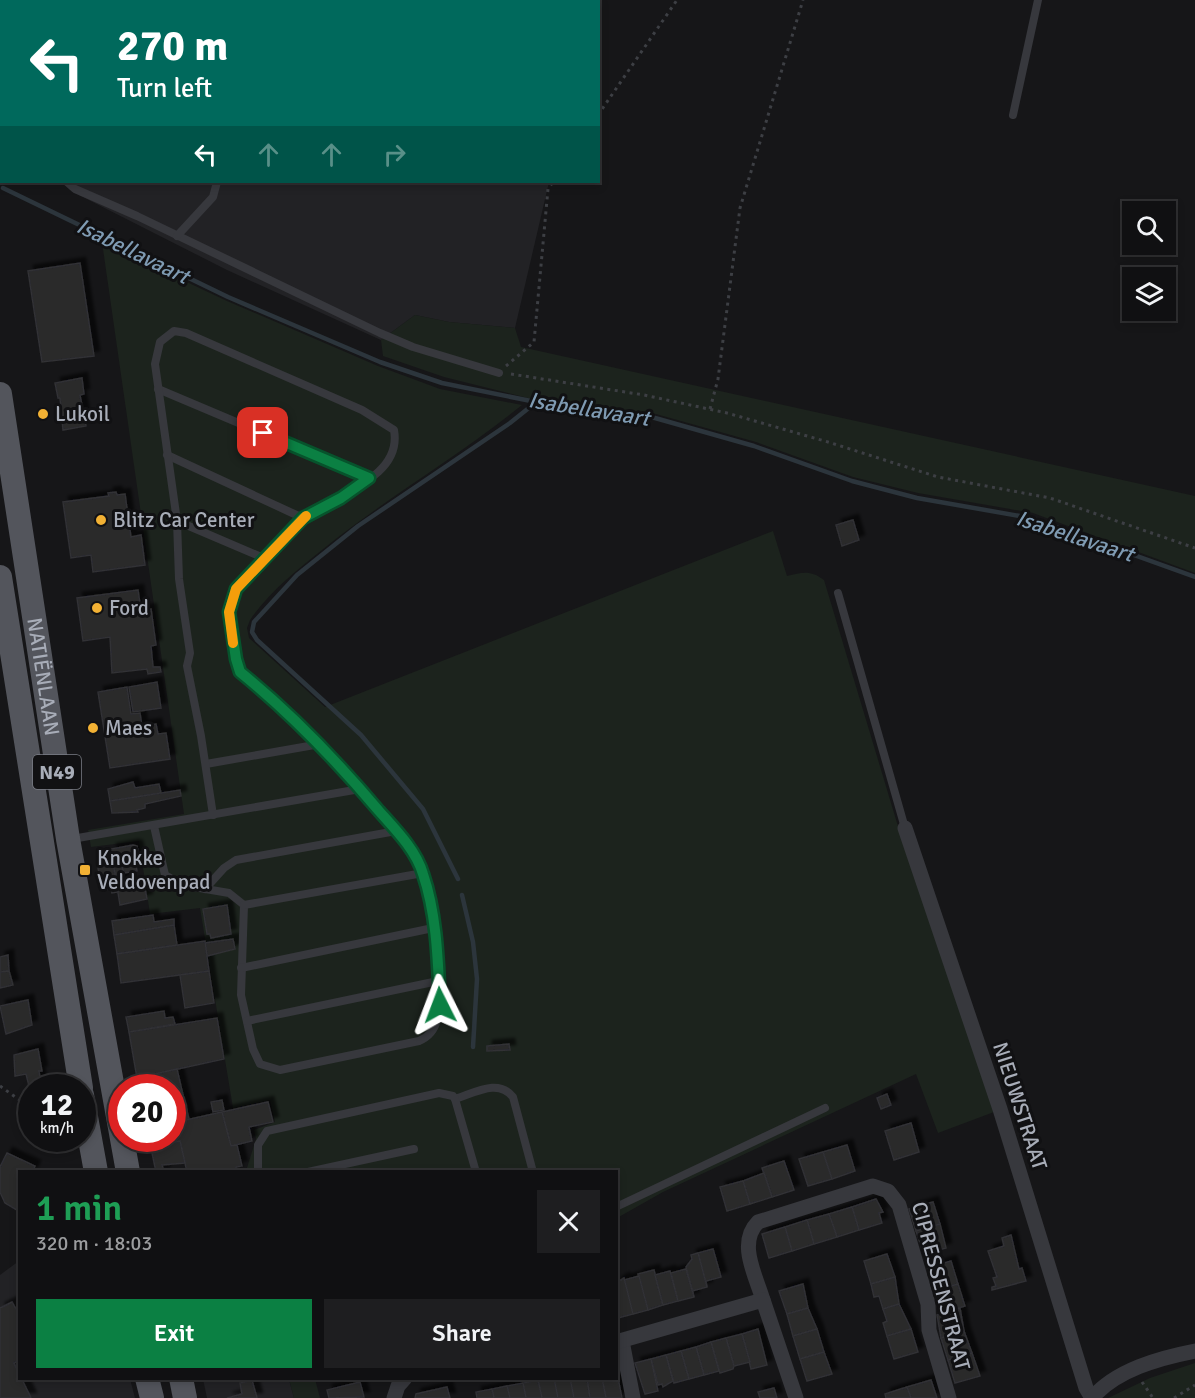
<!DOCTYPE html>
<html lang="en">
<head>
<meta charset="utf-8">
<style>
  :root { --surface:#101012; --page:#1e1e20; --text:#f1f3f6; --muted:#9c9d9f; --line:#303032; --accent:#0b8043 }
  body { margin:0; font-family:Signika,sans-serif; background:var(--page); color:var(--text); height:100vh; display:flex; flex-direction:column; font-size:22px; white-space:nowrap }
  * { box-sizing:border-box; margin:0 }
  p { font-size:20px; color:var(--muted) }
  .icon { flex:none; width:33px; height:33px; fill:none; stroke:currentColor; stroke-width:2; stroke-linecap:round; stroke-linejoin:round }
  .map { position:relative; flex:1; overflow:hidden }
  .side { position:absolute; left:18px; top:1170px; width:600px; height:210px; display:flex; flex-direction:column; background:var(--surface); border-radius:0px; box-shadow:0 3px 9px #0003,0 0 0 2px var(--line) }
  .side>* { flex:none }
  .guide { position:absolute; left:0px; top:0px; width:600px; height:183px; box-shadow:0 3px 9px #0003,0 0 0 2px var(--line); background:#00695c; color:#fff; overflow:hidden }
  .tools { position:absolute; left:1122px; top:201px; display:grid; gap:12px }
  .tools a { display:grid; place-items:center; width:54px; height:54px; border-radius:0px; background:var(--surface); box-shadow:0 3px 9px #0003,0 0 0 2px var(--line); font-size:30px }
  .speed { position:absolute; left:18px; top:1074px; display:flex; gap:12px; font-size:30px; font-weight:700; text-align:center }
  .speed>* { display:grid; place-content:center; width:78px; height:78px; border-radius:50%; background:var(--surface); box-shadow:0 3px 9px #0003,0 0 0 2px var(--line); line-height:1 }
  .speed small { font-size:15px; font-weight:400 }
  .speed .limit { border:9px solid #d22; background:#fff; color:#111 }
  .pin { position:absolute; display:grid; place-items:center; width:51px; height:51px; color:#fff; margin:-26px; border-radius:12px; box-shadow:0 3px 9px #0006 }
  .me { position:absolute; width:66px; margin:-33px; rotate:357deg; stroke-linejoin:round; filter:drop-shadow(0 0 4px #0008) }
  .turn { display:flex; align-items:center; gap:21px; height:126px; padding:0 18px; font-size:27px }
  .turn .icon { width:78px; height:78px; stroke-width:2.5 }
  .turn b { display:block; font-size:42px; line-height:51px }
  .lanes { display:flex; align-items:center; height:57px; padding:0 18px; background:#0003; justify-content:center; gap:30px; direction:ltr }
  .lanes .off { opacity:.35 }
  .round { display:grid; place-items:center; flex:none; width:63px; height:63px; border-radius:0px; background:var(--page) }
  .headline { display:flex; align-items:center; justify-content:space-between; height:102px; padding:0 18px }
  h1 { font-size:36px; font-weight:600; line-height:45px; color:#1e9e55 }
  .action { display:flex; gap:12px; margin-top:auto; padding:12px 18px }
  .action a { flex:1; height:69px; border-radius:0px; background:var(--accent); color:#fff; font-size:24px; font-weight:600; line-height:69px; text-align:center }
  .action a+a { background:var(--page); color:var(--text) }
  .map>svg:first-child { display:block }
  .built { fill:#222225 }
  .green { fill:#1c231d }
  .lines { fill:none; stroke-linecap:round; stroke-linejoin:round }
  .stream { stroke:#2c353c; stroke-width:4.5 }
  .building { fill:#29292c; stroke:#303034; stroke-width:1.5; filter:url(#shadow) }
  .path { stroke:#3d3f44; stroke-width:3; stroke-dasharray:3 4.5; stroke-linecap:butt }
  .lane { stroke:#37383d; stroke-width:8 }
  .street { stroke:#37383d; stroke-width:15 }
  .primary { stroke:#53555c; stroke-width:24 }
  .route-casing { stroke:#07532c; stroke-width:15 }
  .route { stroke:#0b8043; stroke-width:10 }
  .slow { stroke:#f59e0b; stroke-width:10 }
  .poi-dot { fill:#f2b134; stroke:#111113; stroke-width:2 }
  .labels { text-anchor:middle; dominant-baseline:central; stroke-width:6; stroke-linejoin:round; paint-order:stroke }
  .shield { fill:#111113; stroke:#7b7e86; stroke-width:1.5 }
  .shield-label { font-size:20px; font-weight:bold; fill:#a8adb8 }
  .poi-label { font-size:21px; fill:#a8adb8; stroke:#111113; text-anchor:start }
  .street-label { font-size:21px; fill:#a8adb8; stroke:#111113 }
  .water-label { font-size:22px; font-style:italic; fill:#7f9bb3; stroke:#111113 }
</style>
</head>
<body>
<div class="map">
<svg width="1195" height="1398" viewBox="0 0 1195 1398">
  <defs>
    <filter id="shadow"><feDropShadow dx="5.5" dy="-5.5" stdDeviation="1.5" flood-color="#0009"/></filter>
  </defs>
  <rect width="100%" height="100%" fill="#161618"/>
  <!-- built -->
  <g class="built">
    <polygon points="130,0 591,0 129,2"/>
    <polygon points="75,182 549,182 515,328 449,322 415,315 381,340 227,270 79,195"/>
    <polygon points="19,1261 20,1378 130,1379 135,1398 0,1398 0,1275"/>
    <polygon points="203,1379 289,1379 294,1398 207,1398"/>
  </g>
  <!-- green -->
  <g class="green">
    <path d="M102 242 227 301 378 366 440 389 522 405C458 457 386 498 322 550 296 571 269 592 250 620L247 628 249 638 325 707 773 531 787 576C803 572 811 570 824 580L897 823 994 1112 938 1133 916 1074 663 1192 617 1218 616 1172 246 1171 256 1139 254 1130 275 1122 270 1100 233 1108 200 908 150 914 139 841 91 847 88 830 184 814Z"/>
    <polygon points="415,315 449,322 515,328 521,347 1195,496 1195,573 1033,513 918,493 853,477 756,442 656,414 532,399 444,377 383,356 381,340"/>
    <polygon points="1195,1363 1195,1398 1108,1398 1150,1378"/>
    <polygon points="289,1379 315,1379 320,1398 294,1398"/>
  </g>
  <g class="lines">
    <!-- stream -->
    <g class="stream">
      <polyline points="3,188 228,297 380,362 442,383 531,401 655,418 754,446 852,481 917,498 1031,518 1195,577"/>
      <polyline points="458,879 423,809 361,735 257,640 252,632 254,622 297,575 358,526 510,423 535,403"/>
      <polyline points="462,895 473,942 477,979 473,1047"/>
    </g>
  </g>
  <!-- building -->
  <g class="building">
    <polygon points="80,263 94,356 42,362 28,271"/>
    <polygon points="82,378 84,394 80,395 86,426 63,430 60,398 58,398 55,383"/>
    <polygon points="116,492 117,495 125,494 131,537 141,535 145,565 93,572 91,555 71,558 63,502 109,496 108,493"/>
    <polygon points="853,520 859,540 842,546 836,525"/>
    <polygon points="138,590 141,610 151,609 156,645 151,646 153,667 160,667 161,672 148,674 147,669 112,673 110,637 83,641 77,598"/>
    <polygon points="157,682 161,708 133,712 129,687"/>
    <polygon points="127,687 131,714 140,713 142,726 156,724 158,734 166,733 170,759 110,768 98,692"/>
    <polygon points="133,782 135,788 159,784 161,793 110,801 108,789"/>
    <polygon points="180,790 181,796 145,804 145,808 137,810 138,812 112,813 110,801"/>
    <polygon points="133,845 137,846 140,859 135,860 137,871 124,873 122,866 124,885 144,883 147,899 120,905 111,849"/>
    <polygon points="113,862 118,892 112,893 111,889 102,890 98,868"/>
    <polygon points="227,905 231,934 211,938 210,934 207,934 203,909"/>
    <polygon points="153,915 154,922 174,919 174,925 114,935 112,921"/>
    <polygon points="174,925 177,945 117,954 114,935"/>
    <polygon points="233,939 235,949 207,956 205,943"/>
    <polygon points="205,941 209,971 121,983 117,954"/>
    <polygon points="8,955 9,971 0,972 0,957"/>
    <polygon points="9,971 13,985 0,988 0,972"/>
    <polygon points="209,971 214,1003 185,1008 180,975"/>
    <polygon points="28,1000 32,1025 6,1034 0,1006"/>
    <polygon points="164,1011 165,1018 173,1017 175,1024 129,1032 126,1017"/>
    <polygon points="217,1018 224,1059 137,1078 129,1032"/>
    <polygon points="509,1044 510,1050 487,1051 487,1046"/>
    <polygon points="38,1049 42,1071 39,1071 41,1084 29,1086 26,1074 15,1076 14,1055"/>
    <polygon points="177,1069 183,1095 172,1097 172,1088 139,1088 137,1078"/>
    <polygon points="887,1094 891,1105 881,1109 877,1098"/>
    <polygon points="183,1095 189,1119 172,1123 172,1097"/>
    <polygon points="222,1100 224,1110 213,1112 211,1102"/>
    <polygon points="268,1102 273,1122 249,1127 252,1141 231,1146 222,1112"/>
    <polygon points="222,1112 231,1146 237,1145 242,1166 236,1167 237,1171 187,1172 180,1141 151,1148 148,1138 172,1138 172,1123"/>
    <polygon points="911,1123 919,1152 894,1160 885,1131"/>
    <polygon points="180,1141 185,1163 162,1165 164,1172 156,1172 151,1148"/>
    <polygon points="847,1145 855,1171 832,1179 823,1152"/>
    <polygon points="823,1152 832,1179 808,1186 799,1159"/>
    <polygon points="7,1153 35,1166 32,1172 20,1172 20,1212 5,1203 0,1192 0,1167"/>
    <polygon points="784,1161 794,1190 772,1197 762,1168"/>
    <polygon points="764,1173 772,1197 750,1204 743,1181"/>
    <polygon points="743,1181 750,1204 727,1211 720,1187"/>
    <polygon points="876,1199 883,1212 879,1213 882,1223 859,1230 852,1207"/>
    <polygon points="933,1202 940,1224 916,1231 909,1209"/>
    <polygon points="852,1207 859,1230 837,1237 829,1214"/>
    <polygon points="829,1214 837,1237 814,1244 807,1220"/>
    <polygon points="807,1220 814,1244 792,1251 785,1227"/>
    <polygon points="940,1224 946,1248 924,1254 916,1231"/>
    <polygon points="785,1227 792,1251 769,1258 762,1234"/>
    <polygon points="1011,1235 1019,1269 1022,1268 1026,1281 992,1290 992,1287 996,1286 993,1278 997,1277 988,1251 1004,1246 1002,1238"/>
    <polygon points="713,1249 721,1277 706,1281 707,1287 698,1253"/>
    <polygon points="698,1253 707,1287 692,1291 694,1297 686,1267 692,1259 691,1255"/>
    <polygon points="887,1254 895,1277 871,1284 864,1261"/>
    <polygon points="951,1261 958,1284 935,1291 928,1268"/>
    <polygon points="686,1269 694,1297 678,1301 671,1273"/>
    <polygon points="654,1270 663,1305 648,1310 638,1274"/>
    <polygon points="670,1271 678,1301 663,1305 655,1275"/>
    <polygon points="639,1276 648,1310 633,1314 624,1280"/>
    <polygon points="895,1277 899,1304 883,1309 879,1296 874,1297 871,1284"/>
    <polygon points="624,1278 633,1314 618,1318 616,1283"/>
    <polygon points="803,1284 808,1308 787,1314 779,1291"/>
    <polygon points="958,1284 965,1306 942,1313 935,1291"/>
    <polygon points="12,1302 20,1316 20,1360 14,1363 31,1398 0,1398 0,1308"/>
    <polygon points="899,1304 911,1329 887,1336 883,1323 887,1321 883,1309"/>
    <polygon points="808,1308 817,1329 793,1336 787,1314"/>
    <polygon points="960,1308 964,1331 941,1338 937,1315"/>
    <polygon points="758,1329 767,1365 751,1369 742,1334"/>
    <polygon points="817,1329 824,1352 800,1359 793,1336"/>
    <polygon points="911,1329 918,1352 894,1359 887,1336"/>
    <polygon points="964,1331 972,1353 948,1360 941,1338"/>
    <polygon points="742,1334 750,1362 734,1366 726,1338"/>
    <polygon points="726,1338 734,1366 733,1369 720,1373 711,1342"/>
    <polygon points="711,1342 719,1371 704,1375 696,1347"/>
    <polygon points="696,1347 704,1375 689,1379 681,1351"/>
    <polygon points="681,1351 689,1379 674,1383 666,1355"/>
    <polygon points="824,1352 832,1374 807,1381 800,1359"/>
    <polygon points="972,1353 980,1376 955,1383 948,1360"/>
    <polygon points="666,1355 673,1381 663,1387 662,1384 658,1385 651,1359"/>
    <polygon points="651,1359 658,1391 645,1394 635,1363"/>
    <polygon points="617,1373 622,1398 606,1398 602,1378 616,1378"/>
    <polygon points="554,1378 558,1398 542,1398 538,1380"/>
    <polygon points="554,1378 570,1378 574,1398 558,1398"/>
    <polygon points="570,1378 587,1378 590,1398 574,1398"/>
    <polygon points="587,1378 602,1378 606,1398 590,1398"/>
    <polygon points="252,1380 257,1398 227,1398 242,1394 240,1383"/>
    <polygon points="538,1380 542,1398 526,1398 523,1383"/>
    <polygon points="931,1380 937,1398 911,1398 907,1387"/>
    <polygon points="360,1382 364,1397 329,1398 327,1390"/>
    <polygon points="523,1383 526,1398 510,1398 507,1386"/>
    <polygon points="507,1386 510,1398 494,1398 492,1389"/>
    <polygon points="447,1387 450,1398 415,1398 416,1394"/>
    <polygon points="907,1387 911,1398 886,1398 885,1394"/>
    <polygon points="774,1388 777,1398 760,1398 758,1392"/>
    <polygon points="492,1389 494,1398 477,1398 476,1392"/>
  </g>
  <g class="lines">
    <!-- path -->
    <g class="path">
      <polyline points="598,115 677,0"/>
      <polyline points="506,366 534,342 548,189 553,182"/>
      <polyline points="511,374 644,395 727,413 828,442 938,477 1050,498 1195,548"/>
      <polyline points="710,409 718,379 740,208 803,0"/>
      <polyline points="0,1086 32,1109"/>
      <polyline points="1142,1382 1153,1398"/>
      <polyline points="1174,1398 1195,1385"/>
    </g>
    <!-- lane -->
    <g class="lane">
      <polyline points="255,2 255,0"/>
      <polyline points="1013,115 1038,0"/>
      <polyline points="0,145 2,145"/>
      <polyline points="67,182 75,189 137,216 380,333 413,347 499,373"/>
      <polyline points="177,236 213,197 217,182"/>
      <polyline points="158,389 369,478"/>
      <polyline points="167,455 303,518"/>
      <polyline points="177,521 266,559"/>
      <polyline points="838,593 905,828"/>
      <polyline points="206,764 320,744"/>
      <path d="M154 826 165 875 182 885 229 893 244 905 241 995 253 1049 260 1064 280 1070 419 1041C443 1031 439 1005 438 982 437 952 434 896 422 870 411 845 391 824 373 804 332 756 289 712 241 672 233 653 226 621 231 601 234 591 291 528 302 518 331 494 403 480 394 430L362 410 186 333 174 331 160 342 155 364 177 521 179 579 190 653 187 666 201 736 213 815"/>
      <polyline points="72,839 360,789"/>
      <polyline points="205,889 224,868 236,860 396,831"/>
      <polyline points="244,905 423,873"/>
      <polyline points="241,968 433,928"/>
      <polyline points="247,1021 438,981"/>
      <path d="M455 1099C475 1093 498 1078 513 1097L533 1172"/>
      <polyline points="258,1172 258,1145 267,1131 439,1093 453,1096 455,1099 476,1172"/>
      <polyline points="308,1172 414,1149"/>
      <polyline points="616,1207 825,1108"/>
    </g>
    <!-- street -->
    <g class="street">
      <polyline points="905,828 1000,1109 1086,1388 1092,1398"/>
      <path d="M763 1300C756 1276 737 1243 758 1222L873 1186 888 1191 899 1205 928 1304 929 1330 949 1398"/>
      <polyline points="622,1341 633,1398"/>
      <polyline points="616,1342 763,1300 796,1398"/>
      <polyline points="394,1398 398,1386 405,1378"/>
      <path d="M1092 1398C1116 1370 1159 1358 1195 1351"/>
    </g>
    <!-- primary -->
    <g class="primary">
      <path id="s1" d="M0 394 68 839 128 1172"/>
      <polyline points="0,577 81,1088"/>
      <polyline points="82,1095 96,1172"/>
      <polyline points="147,1378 152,1398"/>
      <polyline points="181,1378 185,1398"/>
    </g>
  </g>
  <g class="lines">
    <defs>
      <path id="route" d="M263 433 369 478 341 498 303 518 236 589 229 612 236 659 240 672C292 714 336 760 379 811 395 829 416 850 423 874 437 915 438 962 440 1005"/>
    </defs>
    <!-- route casing -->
    <use href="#route" class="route-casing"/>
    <!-- route -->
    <use href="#route" class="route"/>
    <!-- slow -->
    <polyline class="slow" points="233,643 229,612 236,589 306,516"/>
  </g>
  <!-- markers -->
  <g class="poi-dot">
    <circle cx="43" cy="414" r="6"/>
    <circle cx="101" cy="520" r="6"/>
    <circle cx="97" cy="608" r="6"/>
    <circle cx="93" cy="728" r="6"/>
    <rect x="79" y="864" width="12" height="12" rx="3"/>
  </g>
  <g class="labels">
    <!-- shield labels -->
    <rect class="shield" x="33" y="755" width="48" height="34" rx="4.5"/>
    <g class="shield-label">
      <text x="57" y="772">N49</text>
    </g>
    <!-- poi labels -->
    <g class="poi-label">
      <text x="55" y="414">Lukoil</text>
      <text x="113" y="520">Blitz Car Center</text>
      <text x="109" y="608">Ford</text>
      <text x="105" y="728">Maes</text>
      <text x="97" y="858">Knokke<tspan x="97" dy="24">Veldovenpad</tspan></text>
    </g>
    <!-- street labels -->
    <g class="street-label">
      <text stroke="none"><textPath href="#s1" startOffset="286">NATIËNLAAN</textPath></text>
      <text transform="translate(1020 1106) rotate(72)">NIEUWSTRAAT</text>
      <text transform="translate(941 1286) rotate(75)">CIPRESSENSTRAAT</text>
    </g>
    <!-- water labels -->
    <g class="water-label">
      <text transform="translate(133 251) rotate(26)">Isabellavaart</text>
      <text transform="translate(589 409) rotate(9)">Isabellavaart</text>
      <text transform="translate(1075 536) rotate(18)">Isabellavaart</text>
    </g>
  </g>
</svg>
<div class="tools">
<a><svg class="icon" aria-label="search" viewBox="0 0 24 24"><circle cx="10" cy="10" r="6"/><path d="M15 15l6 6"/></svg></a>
<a><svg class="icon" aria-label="layers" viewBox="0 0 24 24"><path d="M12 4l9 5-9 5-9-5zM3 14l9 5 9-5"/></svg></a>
</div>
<div class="speed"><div>12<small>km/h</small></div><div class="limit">20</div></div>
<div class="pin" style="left:263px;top:433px;background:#d93025"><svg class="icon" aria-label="arrive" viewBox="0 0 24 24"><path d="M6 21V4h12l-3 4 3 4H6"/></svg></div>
<svg class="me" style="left:440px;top:1005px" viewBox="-20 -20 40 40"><path d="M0-17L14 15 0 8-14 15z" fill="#0b8043" stroke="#fff" stroke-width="4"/></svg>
<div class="guide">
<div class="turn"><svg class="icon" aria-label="left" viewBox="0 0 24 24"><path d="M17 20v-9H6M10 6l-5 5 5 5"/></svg><div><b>270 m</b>Turn left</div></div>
<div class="lanes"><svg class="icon" aria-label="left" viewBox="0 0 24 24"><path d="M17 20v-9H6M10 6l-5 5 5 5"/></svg><svg class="icon off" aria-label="ahead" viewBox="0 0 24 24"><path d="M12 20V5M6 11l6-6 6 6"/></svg><svg class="icon off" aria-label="ahead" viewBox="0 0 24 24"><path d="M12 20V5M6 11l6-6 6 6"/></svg><svg class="icon off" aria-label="right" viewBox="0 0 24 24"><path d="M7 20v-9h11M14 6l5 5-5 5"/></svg></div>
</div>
<section class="side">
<div class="headline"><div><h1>1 min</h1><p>320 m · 18:03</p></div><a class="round"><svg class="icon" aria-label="close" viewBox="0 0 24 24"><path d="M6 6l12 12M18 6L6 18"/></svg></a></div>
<div class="action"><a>Exit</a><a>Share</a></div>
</section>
</div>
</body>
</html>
